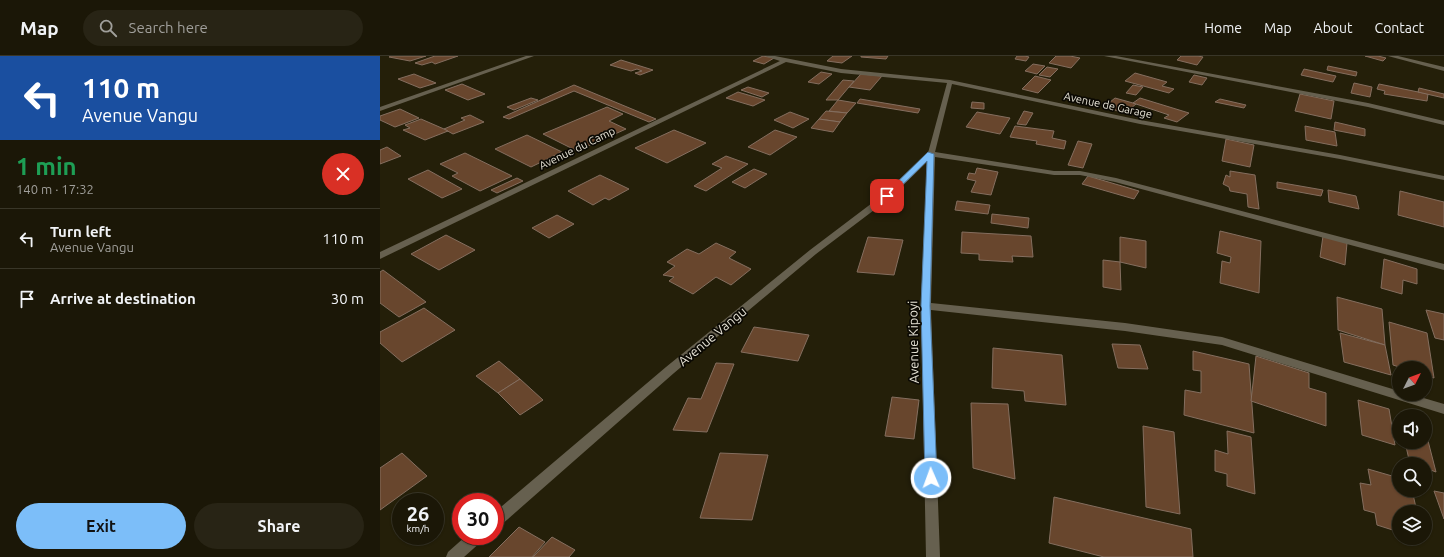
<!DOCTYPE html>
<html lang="en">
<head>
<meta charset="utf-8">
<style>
  :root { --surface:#1b1707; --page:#282415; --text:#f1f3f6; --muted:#a09f9b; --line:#393628; --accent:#7cbef9 }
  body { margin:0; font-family:Ubuntu,sans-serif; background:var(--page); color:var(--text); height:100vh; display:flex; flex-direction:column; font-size:15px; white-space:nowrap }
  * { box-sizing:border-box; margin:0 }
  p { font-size:13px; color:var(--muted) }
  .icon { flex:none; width:22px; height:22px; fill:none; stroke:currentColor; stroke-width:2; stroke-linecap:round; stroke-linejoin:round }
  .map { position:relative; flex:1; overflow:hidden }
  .side { display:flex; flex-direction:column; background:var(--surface); width:380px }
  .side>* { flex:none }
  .hud { background:#1a4fa0; color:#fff; overflow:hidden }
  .needle { width:26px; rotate:48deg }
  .controls { position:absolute; left:1012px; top:305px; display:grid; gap:8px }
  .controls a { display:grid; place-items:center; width:40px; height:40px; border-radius:50%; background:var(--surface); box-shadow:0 1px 3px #0004,0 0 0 1px var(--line); font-size:20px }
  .speed { position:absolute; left:12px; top:437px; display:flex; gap:8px; font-size:20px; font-weight:700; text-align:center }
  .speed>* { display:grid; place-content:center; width:52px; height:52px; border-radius:50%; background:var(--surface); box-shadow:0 1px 3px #0004,0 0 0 1px var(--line); line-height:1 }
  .speed small { font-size:10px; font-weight:400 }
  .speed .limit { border:6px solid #d22; background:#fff; color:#111 }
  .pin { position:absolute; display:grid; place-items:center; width:34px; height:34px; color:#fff; margin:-17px; border-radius:8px; box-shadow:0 2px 6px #0006 }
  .me { position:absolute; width:44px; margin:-22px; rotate:358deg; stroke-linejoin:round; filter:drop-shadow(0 0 3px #0008) }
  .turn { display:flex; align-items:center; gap:14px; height:84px; padding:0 16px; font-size:18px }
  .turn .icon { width:52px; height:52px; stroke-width:2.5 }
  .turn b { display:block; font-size:28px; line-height:34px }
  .round { display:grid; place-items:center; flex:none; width:42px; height:42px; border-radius:21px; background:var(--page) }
  .head { display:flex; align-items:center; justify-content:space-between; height:68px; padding:0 16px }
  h1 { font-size:24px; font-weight:700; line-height:30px; color:#1e9e55 }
  .button { display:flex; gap:8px; margin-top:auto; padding:8px 16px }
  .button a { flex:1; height:46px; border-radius:24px; background:var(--accent); color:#111; font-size:16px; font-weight:700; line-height:46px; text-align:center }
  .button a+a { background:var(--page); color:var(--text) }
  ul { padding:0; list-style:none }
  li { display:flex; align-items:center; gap:12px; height:60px; padding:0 16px; border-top:1px solid var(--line) }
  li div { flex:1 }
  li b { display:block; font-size:15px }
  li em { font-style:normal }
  header { display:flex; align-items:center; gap:24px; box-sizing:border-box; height:56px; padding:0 20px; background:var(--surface); border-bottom:1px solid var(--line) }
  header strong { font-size:19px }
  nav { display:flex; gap:22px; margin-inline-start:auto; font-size:14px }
  .search { width:280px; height:36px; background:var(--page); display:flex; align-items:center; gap:10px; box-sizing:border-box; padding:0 14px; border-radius:22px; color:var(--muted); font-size:15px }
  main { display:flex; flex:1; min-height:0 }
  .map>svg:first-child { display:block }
  .building { fill:#68462d; stroke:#846e5f }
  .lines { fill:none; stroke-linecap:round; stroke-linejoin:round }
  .minor { fill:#66604f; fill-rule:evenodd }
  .route { fill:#7cbef9; stroke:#517ca2 }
  .labels { text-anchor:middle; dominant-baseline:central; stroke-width:3.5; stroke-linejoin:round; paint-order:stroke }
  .far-street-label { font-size:11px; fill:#e7e3d6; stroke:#0b0903 }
  .street-label { font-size:13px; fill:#e7e3d6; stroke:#0b0903 }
</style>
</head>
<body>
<header>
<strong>Map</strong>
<div class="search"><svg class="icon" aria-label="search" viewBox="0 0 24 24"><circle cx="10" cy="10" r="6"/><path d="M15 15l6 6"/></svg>Search here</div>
<nav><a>Home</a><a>Map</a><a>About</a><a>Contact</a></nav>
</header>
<main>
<section class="side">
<div class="hud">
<div class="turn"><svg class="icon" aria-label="left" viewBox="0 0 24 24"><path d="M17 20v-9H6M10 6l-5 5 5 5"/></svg><div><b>110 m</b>Avenue Vangu</div></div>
</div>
<div class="head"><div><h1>1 min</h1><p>140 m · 17:32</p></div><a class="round" style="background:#d93025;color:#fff"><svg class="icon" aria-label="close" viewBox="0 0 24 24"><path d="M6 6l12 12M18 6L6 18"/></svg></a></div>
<ul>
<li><svg class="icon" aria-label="left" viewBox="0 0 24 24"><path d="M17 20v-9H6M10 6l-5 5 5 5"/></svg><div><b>Turn left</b><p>Avenue Vangu</p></div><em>110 m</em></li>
<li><svg class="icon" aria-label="arrive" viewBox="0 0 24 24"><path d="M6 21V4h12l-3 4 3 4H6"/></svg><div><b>Arrive at destination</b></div><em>30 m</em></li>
</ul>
<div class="button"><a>Exit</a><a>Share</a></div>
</section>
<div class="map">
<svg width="1064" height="501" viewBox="0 0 1064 501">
  <rect width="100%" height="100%" fill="#241f09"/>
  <!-- building -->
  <g class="building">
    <polygon points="46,0 30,5 9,1 11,0"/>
    <polygon points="55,0 78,0 55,8 52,6 42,9 35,7"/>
    <polygon points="383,0 394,2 384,8 373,5"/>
    <polygon points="453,0 472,0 462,7 447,5"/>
    <polygon points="481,0 508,0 506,3 481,1"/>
    <polygon points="637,0 645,0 649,1 646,5 635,3"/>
    <polygon points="676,0 690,0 700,2 691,12 669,7"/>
    <polygon points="801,0 818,0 823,1 817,9 797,4"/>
    <polygon points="985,0 998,0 1006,2 1003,5"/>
    <polygon points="241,4 273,14 260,19 255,17 262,15 257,13 251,15 230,9"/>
    <polygon points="653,8 665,10 657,18 645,15"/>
    <polygon points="948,10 977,16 976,20 947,14"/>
    <polygon points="667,11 678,13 670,21 659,19"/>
    <polygon points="924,13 956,20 953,26 921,19"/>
    <polygon points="441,16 452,18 439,28 428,26"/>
    <polygon points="755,17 787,26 782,30 794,33 789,37 745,25"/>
    <polygon points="34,18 56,27 40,32 18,23"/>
    <polygon points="481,18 502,20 490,34 469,31"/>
    <polygon points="814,19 827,22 822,29 809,26"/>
    <polygon points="655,20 671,24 658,37 642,33"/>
    <polygon points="463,24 474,25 458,44 446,44"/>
    <polygon points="974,27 992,31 990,41 971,37"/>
    <polygon points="82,28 105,38 88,44 65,34"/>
    <polygon points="999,28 1048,38 1047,45 1004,38 1005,35 997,33"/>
    <polygon points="194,29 276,63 269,66 194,35 129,63 123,61"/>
    <polygon points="753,29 763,31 756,39 746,37"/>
    <polygon points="368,31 389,37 382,41 361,34"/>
    <polygon points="1039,32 1064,38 1064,42 1038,36"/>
    <polygon points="358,36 385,44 373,50 346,42"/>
    <polygon points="920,38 954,45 951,63 915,55"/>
    <polygon points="151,42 158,44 134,54 127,51"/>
    <polygon points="735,42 753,47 756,48 745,57 724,51"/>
    <polygon points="760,42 809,57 797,66 784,62 789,59 753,47"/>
    <polygon points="480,43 540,53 538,57 477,47"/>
    <polygon points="840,43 866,49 864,52 835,46"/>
    <polygon points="458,44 476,47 467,57 449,55"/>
    <polygon points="592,46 604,47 604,53 591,52"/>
    <polygon points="227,51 243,58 229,65 246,73 197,95 163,78"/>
    <polygon points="20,53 39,62 15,71 0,64 0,60"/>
    <polygon points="446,55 467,57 460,66 439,63"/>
    <polygon points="644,55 653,57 646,69 637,68"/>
    <polygon points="410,56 429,63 413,72 394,64"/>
    <polygon points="597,56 630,62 620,78 586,71"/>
    <polygon points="90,59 104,66 73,78 64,73 85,64 81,62"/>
    <polygon points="41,63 64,73 68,75 45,84 23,74 30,72 25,69"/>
    <polygon points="439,63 460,66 453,76 431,72"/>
    <polygon points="955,66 985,73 985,80 954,74"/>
    <polygon points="635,70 674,75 672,82 686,85 684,93 656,88 657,85 630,81"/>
    <polygon points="925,70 955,76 957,90 926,84"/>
    <polygon points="294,74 326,87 287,107 255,92"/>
    <polygon points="395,74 417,81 390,99 368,91"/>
    <polygon points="147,79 182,96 151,111 115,93"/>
    <polygon points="846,83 874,89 870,111 842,105"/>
    <polygon points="698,85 712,88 703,112 688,109"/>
    <polygon points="7,91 21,100 0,108 0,94"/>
    <polygon points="85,97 132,120 100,135 72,120 78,117 60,108"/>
    <polygon points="346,100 368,108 326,135 314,130 342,112 332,108"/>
    <polygon points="597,112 618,116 611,139 591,136 596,125 587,123 589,117 595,118"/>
    <polygon points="374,113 387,118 365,132 352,126"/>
    <polygon points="48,114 82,133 62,142 28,123"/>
    <polygon points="850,115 875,119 879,153 868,151 867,138 850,135 849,131 843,128 846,119 850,121"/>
    <polygon points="220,119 249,133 229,144 225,142 213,149 188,135"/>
    <polygon points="708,120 759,135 754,143 702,128"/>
    <polygon points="137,122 143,125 117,137 111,134"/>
    <polygon points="897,126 943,134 941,140 897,132"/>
    <polygon points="948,134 976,140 979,153 949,146"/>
    <polygon points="1020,135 1064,146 1064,171 1018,159"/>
    <polygon points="577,145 610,149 608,158 575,154"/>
    <polygon points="612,158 649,162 648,172 611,167"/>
    <polygon points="177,159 194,168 169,182 152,172"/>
    <polygon points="840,175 881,185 879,237 840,227 842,205 850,207 851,201 837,197"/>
    <polygon points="582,176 651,180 653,201 632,200 633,206 599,204 599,198 581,197"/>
    <polygon points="66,179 95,194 59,214 31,198"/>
    <polygon points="943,180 967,187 965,209 940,201"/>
    <polygon points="488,181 523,184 514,219 477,216"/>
    <polygon points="740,181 766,185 766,212 740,206"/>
    <polygon points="336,187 356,196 349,202 371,213 351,229 336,221 313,238 289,225 294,221 283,219 295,210 287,206 307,193 319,198"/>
    <polygon points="1004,203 1037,213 1037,228 1023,224 1022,238 1001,232"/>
    <polygon points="723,204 740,206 741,234 723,231"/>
    <polygon points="3,214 46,246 19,261 0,247 0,216"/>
    <polygon points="957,241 1002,253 1005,289 958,274"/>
    <polygon points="44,252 75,274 22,306 0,287 0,276"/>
    <polygon points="1046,254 1064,258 1064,284 1055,282"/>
    <polygon points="1009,266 1047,277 1054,322 1045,319 1045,312 1022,312 1013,309"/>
    <polygon points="374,271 429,279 418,305 361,296"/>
    <polygon points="960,277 1005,289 1011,319 964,306"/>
    <polygon points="732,288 760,289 768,313 738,312"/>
    <polygon points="613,292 682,299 686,349 645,345 644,335 612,332"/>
    <polygon points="813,295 869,308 874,377 804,359 805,334 821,337 821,315 813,314"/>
    <polygon points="876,300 929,317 929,332 946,337 946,370 871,345"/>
    <polygon points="119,305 140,323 118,337 96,320"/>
    <polygon points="336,307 354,308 327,376 293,374 308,342 321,343"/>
    <polygon points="140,323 163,344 140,359 118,337"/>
    <polygon points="512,341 539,344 534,383 505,380"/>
    <polygon points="978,344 1009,353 1015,389 982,379"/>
    <polygon points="591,347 628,348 635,423 593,412"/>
    <polygon points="763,370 794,376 800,458 766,451"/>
    <polygon points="847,375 871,381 875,438 847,430 847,418 835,415 835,394 848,398"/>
    <polygon points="1045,377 1046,377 1056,416 1045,412 1045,408 1030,408 1025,386 1045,386"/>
    <polygon points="22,397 47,420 0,454 0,412"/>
    <polygon points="340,397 388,399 372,464 320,462"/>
    <polygon points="988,413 1019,422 1019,434 1032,434 1037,456 1019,456 1019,476 997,469 995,457 984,454 980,427 991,429"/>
    <polygon points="1054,435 1064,437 1064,463"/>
    <polygon points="674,441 811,473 813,501 724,501 669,487"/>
    <polygon points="139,471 165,486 152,501 109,501"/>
    <polygon points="172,481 195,494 189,501 153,501"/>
  </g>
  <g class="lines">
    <!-- minor -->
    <g class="minor">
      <polygon points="146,0 154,0 0,55 0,51"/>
      <polygon points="385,0 395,0 461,13 570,24 760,64 960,99 1064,120 1064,124 960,103 760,68 572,28 555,96 674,115 700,115 736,122 1064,208 1064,214 735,126 700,119 674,119 555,101 551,247 745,267 842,281 1019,335 1019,338 1030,338 1064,348 1064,358 842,289 745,275 551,254 560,501 546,501 541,250 547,106 510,142 436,198 294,317 120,470 115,472 115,456 286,311 430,194 504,138 548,97 567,27 461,17 406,6 0,203 0,196 400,5"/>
      <polygon points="724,0 736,0 988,47 1064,65 1064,69 988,51"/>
      <polygon points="1008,0 1018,0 1064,11 1064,15"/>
      <polygon points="86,480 104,480 102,485 84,501 66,501 68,496"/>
    </g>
  </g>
  <!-- route -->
  <polygon class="route" points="548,96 554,98 550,250 557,422 555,426 551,428 547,426 545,422 541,250 547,105 510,141 507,142 503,140"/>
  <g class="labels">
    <!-- far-street labels -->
    <g class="far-street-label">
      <text transform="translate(728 49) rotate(12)">Avenue de Garage</text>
      <text transform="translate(197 92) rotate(-26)">Avenue du Camp</text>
    </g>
    <!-- street labels -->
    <g class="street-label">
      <text transform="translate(332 280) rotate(-40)">Avenue Vangu</text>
      <text transform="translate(533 286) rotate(-91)">Avenue Kipoyi</text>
    </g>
  </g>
</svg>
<div class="controls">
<a><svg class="needle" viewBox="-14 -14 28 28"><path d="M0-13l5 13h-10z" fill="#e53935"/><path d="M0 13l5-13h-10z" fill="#a09f9b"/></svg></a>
<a><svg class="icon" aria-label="sound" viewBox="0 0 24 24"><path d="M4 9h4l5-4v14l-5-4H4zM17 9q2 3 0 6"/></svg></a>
<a><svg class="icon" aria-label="search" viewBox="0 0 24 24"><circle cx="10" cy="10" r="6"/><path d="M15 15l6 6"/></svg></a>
<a><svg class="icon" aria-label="layers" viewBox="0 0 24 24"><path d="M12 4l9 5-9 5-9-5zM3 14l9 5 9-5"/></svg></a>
</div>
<div class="speed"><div>26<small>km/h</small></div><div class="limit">30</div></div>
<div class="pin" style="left:507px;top:140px;background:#d93025"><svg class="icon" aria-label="arrive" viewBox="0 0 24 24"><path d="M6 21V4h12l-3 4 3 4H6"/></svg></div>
<svg class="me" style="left:551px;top:422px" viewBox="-20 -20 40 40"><circle r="17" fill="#7cbef9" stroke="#fff" stroke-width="3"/><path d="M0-11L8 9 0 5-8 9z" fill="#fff"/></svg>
</div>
</main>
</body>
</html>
